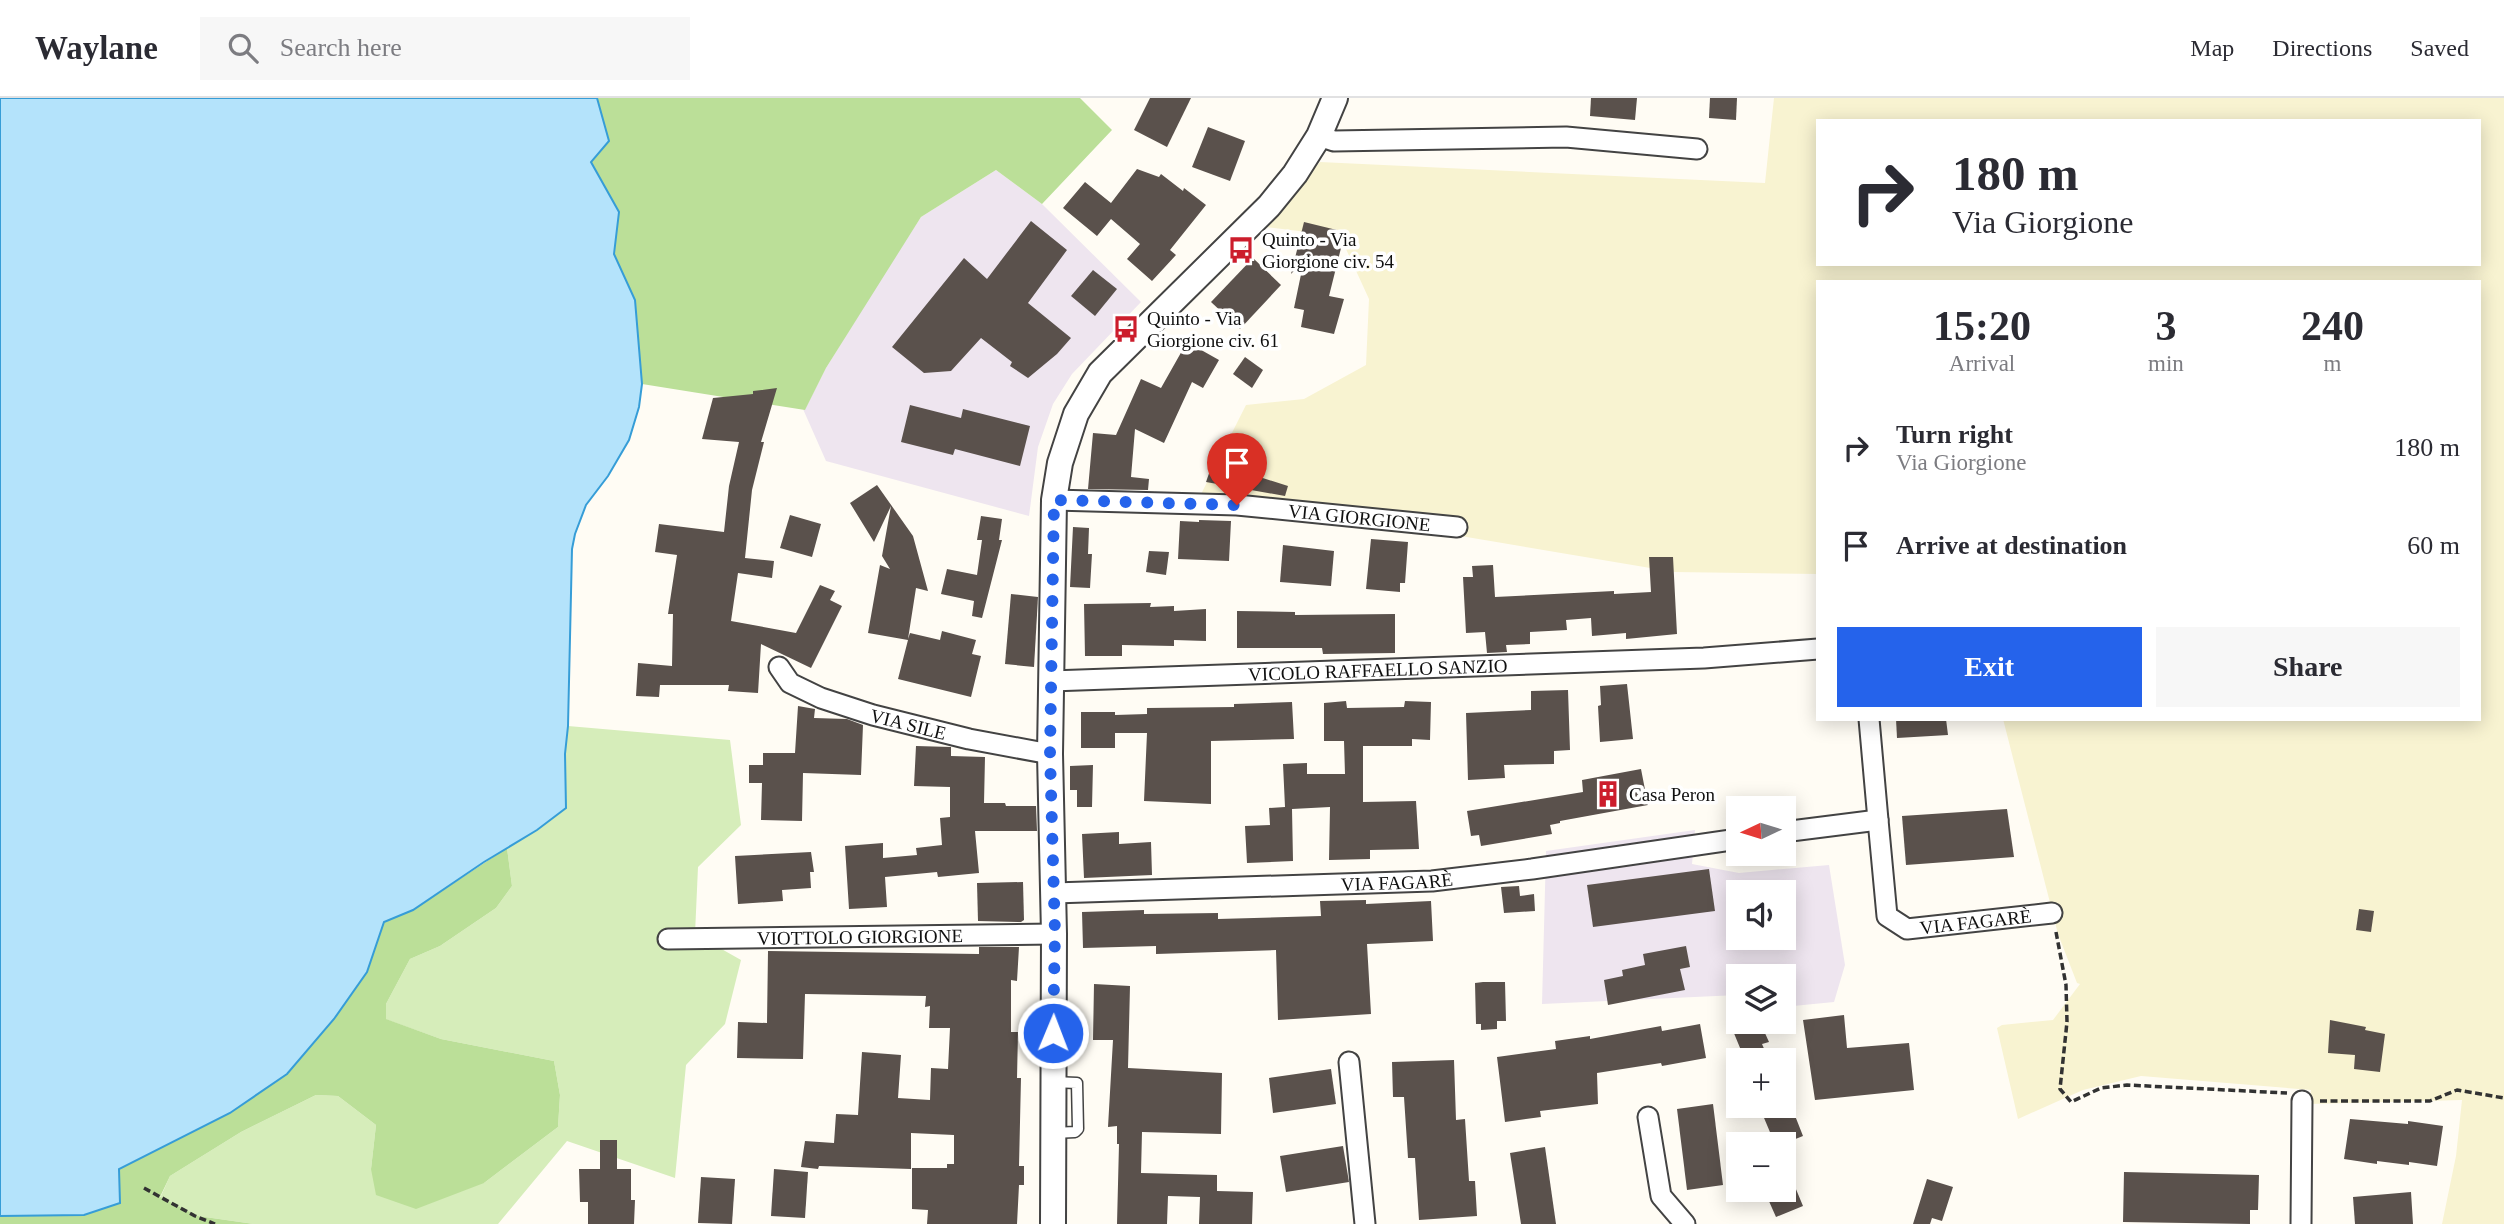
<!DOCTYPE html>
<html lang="en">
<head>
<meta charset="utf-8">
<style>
  :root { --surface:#fff; --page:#f7f7f7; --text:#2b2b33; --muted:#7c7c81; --line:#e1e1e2; --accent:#2563eb }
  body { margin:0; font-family:"Times New Roman",serif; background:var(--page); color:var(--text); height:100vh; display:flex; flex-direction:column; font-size:26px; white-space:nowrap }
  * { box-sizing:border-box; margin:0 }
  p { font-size:23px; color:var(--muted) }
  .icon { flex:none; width:38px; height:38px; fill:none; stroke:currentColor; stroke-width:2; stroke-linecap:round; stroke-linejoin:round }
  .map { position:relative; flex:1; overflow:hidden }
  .drawer { position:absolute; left:1816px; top:182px; width:665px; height:441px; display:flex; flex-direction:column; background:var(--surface); border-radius:0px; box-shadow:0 4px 18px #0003 }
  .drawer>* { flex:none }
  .banner { position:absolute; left:1816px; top:21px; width:665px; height:147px; border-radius:0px; box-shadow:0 4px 18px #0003; background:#fff; color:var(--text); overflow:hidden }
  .needle { width:46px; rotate:266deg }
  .tools { position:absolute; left:1726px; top:698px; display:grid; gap:14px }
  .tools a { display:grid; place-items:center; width:70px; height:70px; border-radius:0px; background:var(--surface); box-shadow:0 4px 18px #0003; font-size:35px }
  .pin { position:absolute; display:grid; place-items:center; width:60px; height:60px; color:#fff; margin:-72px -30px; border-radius:50% 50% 50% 0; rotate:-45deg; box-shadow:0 0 7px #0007 }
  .pin .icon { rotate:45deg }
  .me { position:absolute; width:77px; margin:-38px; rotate:1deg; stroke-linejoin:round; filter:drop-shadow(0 0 5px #0008) }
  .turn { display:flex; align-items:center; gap:24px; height:147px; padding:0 21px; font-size:32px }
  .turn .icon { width:91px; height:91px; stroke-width:2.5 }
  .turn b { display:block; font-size:49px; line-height:60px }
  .eta { display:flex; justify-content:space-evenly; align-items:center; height:119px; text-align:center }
  .eta b { font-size:42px; font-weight:700; line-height:49px }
  .cta { display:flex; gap:14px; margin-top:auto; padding:14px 21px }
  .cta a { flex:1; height:80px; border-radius:0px; background:var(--accent); color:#fff; font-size:28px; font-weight:700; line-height:80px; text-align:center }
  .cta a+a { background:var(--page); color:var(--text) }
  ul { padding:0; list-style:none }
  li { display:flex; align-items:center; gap:21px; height:98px; padding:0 21px }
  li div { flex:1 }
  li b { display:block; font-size:26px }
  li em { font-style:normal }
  header { display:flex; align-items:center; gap:42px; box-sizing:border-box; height:98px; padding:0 35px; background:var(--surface); border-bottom:2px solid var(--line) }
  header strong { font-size:33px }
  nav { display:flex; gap:38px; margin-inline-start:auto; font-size:24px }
  .search { width:490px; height:63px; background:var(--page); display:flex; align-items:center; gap:18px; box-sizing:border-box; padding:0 24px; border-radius:0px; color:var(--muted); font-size:26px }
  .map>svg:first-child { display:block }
  .industrial { fill:#eee5ef; fill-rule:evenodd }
  .farmland { fill:#f8f3d1; fill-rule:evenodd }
  .green { fill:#d6edba }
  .forest { fill:#bbdf98 }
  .water { fill:#b4e3fb; stroke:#369dd7; stroke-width:2 }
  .building { fill:#5a514c }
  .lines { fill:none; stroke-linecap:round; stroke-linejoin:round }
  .service-casing { stroke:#434343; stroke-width:13 }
  .minor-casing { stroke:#434343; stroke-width:23 }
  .tertiary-casing { stroke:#434343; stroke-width:28 }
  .path { stroke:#323232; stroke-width:3.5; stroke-dasharray:7 3.5; stroke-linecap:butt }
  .service { stroke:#fff; stroke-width:10 }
  .minor { stroke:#fff; stroke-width:19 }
  .tertiary { stroke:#fff; stroke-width:24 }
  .route { stroke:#2563eb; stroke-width:12; stroke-dasharray:0 21.6 }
  .labels { text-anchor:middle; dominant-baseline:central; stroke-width:7; stroke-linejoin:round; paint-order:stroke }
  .poi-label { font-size:19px; fill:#101010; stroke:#fff; text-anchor:start }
  .street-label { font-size:19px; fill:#101010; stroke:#fff }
</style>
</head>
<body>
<header>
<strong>Waylane</strong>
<div class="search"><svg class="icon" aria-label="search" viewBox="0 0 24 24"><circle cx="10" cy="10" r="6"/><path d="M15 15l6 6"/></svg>Search here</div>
<nav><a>Map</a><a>Directions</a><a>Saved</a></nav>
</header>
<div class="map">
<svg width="2504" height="1126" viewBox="0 0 2504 1126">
  <rect width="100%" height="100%" fill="#fffcf4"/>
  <!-- industrial -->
  <g class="industrial">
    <polygon points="996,72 1042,106 1141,204 1072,276 1053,306 1038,349 1029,418 826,363 803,311 805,311 826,270 882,179 921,119"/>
    <path d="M1695 732 1692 766 1739 775 1829 767 1845 867 1834 904 1783 909V878H1738V897L1542 906 1546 753ZM1738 794H1783V840H1738Z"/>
  </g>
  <!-- farmland -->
  <path class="farmland" d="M1774 0H2504V1126H2442L2456 1058 2462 1002 2309 1006 2311 992 2141 978 2083 992 2018 1021 1997 930 2002 927 2053 922 2080 886 2077 885 2058 836 2003 621H2480V184H1818V476L1674 474 1360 421 1191 416 1246 307 1304 301 1366 267 1369 201 1340 138 1265 129 1320 64 1765 85ZM1818 23H2480V166H1818Z"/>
  <!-- green -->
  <polygon class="green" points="568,628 730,642 741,727 698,769 695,836 741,862 725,926 686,967 675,1080 567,1043 498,1126 254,1126 198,1118 160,1100 170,1078 241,1034 316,997 338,998 376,1027 371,1071 484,1085 558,1029 560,997 554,963 441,941 385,921 386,906 410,861 440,848 496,810 512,788 507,750 537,732 565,656"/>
  <!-- forest -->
  <g class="forest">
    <polygon points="597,0 1080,0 1112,32 1042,106 996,72 921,119 826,270 805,312 642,286 635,202 614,156 619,114 591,64 609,43"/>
    <polygon points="507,750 512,788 496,810 440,848 410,861 386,906 386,921 441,941 554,963 560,997 558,1029 484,1085 416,1111 376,1097 371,1071 376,1027 338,998 316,997 241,1034 170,1078 160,1099 198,1118 254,1126 0,1126 0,1118 84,1117 119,1071 230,1015 287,976 334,921 367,874 384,824 413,812"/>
  </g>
  <!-- water -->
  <polygon class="water" points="0,0 597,0 609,43 591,64 619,114 614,156 635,202 642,286 639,309 629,342 608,378 586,407 575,436 572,451 568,628 565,656 566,710 537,732 484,764 413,812 384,824 367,874 334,921 287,976 230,1015 119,1071 120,1105 84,1117 0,1118"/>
  <!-- building -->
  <g class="building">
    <polygon points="1150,0 1191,0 1167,49 1134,32"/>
    <polygon points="1591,0 1637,0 1635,22 1590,18"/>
    <polygon points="1710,0 1737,0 1736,22 1709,20"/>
    <polygon points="1208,29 1245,43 1230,83 1192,69"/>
    <polygon points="1137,71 1159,79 1161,76 1183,93 1184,90 1206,107 1170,152 1176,157 1152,183 1127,161 1140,146 1111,121 1097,138 1063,110 1085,84 1111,105"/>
    <polygon points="1031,123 1067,152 1028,205 1071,240 1057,256 1028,280 1010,268 1012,264 981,240 951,273 924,275 892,249 964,160 987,181"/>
    <polygon points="1304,124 1345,134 1329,198 1344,201 1334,236 1301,229 1304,212 1294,210 1304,162 1291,176"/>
    <polygon points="1253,160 1281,187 1240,231 1211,204"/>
    <polygon points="1093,172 1117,191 1095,218 1071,198"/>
    <polygon points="1187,244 1219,262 1203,290 1192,284 1164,345 1135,331 1131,379 1149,381 1148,392 1088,391 1093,335 1116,337 1141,281 1161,290"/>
    <polygon points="1245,259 1263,272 1252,290 1233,276"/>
    <polygon points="777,290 761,344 764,344 752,392 745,460 774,463 772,480 738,475 731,523 796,535 820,487 835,493 830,502 842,508 811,570 761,546 758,595 728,593 729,587 660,587 659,599 636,598 638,565 672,568 673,516 668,516 677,457 655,454 659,426 724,434 729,388 739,344 702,341 713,300 753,296 753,293"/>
    <polygon points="910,307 961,320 963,311 1030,328 1020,368 955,351 953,357 901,344"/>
    <polygon points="1213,364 1288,388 1285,398 1206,384"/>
    <polygon points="877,387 913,438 928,493 916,490 908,541 910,535 940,542 942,533 976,542 972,556 981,558 971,599 898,581 908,542 868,535 880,467 890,471 882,458 891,408 874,444 850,405"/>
    <polygon points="790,417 821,426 812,459 780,450"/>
    <polygon points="981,418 1002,421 999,442 1002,442 982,520 972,518 974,503 941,496 947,471 977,477 982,442 977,442"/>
    <polygon points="1199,422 1231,423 1229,463 1178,461 1180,423 1199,424"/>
    <polygon points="1073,429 1089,430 1088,456 1092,456 1090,490 1070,489"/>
    <polygon points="1371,441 1408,444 1405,485 1400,485 1400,494 1366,491"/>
    <polygon points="1283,447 1334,453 1331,488 1280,484"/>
    <polygon points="1149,453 1169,454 1166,477 1146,474"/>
    <polygon points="1649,459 1673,459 1677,536 1626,541 1626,535 1592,538 1591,520 1566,522 1567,532 1530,534 1530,546 1506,547 1507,554 1487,555 1485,534 1466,535 1463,479 1473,479 1472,468 1493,467 1495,499 1614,493 1614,496 1651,494"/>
    <polygon points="1011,496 1038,499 1034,569 1005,566"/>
    <polygon points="1151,505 1150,509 1174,508 1174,513 1206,511 1206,543 1174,542 1174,548 1122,547 1122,558 1085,558 1084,506"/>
    <polygon points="1237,513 1295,514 1295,517 1395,516 1395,555 1323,556 1322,550 1237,550"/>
    <polygon points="1627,586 1633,641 1600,644 1598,608 1601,607 1600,588"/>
    <polygon points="1568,592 1570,652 1554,653 1554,666 1504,667 1505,680 1468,682 1466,615 1531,612 1531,593"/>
    <polygon points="1346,603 1347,610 1404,609 1405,603 1431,604 1430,642 1412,641 1412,648 1363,648 1363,704 1416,703 1419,751 1370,752 1370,761 1329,762 1330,709 1292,711 1293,763 1247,765 1245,728 1270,727 1269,710 1285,709 1283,666 1307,665 1307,676 1345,676 1344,643 1324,643 1324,605"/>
    <polygon points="1292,604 1294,641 1211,643 1211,706 1144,703 1147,635 1115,635 1115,650 1081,650 1081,614 1115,614 1115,617 1147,616 1147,610 1234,609 1234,606"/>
    <polygon points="798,608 815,611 814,620 847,621 863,627 861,677 803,675 802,723 761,722 762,685 749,685 749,667 763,667 763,655 795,655"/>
    <polygon points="1896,621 1946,621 1948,637 1897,640"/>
    <polygon points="916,648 951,649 951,658 985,659 984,705 1005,705 1006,708 1036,708 1037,733 975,733 979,775 938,779 937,774 885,779 887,809 849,811 845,748 883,745 883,760 917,757 916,750 942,747 940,720 950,719 950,689 914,688"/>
    <polygon points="1093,667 1092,709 1077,709 1077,692 1070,692 1070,668"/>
    <polygon points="1641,671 1648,707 1560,723 1560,725 1550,727 1552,736 1481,748 1479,737 1471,738 1467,713 1583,694 1582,682"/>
    <polygon points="2007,711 2014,759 1906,767 1902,718"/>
    <polygon points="1119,734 1119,746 1151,744 1152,777 1084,780 1082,736"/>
    <polygon points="811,754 814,774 810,774 811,790 782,792 783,803 738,806 735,758"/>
    <polygon points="1709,771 1715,813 1593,829 1587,787"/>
    <polygon points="1023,784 1024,822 1021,824 978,823 977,785"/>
    <polygon points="1519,788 1520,798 1534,796 1535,813 1504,815 1501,789"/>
    <polygon points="1366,802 1366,806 1431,803 1433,843 1367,846 1371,916 1278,922 1276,852 1156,856 1156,848 1083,850 1082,814 1144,812 1144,816 1218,815 1218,821 1321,818 1320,803"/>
    <polygon points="2359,811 2374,813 2371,834 2356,832"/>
    <polygon points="1686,848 1690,869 1680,871 1685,892 1608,907 1604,882 1623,878 1622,872 1645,867 1643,856"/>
    <polygon points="979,849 1019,849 1017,883 1011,882 1011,934 1018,934 1017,980 1021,980 1019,1068 1024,1068 1024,1087 1019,1087 1017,1126 927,1126 928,1112 912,1111 912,1070 947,1070 947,1066 954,1066 954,1037 911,1035 911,1071 819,1068 818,1071 801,1069 805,1043 834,1045 836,1016 858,1017 862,954 901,957 898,1000 930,1002 931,970 948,971 950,930 929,930 930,908 925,909 926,898 805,896 803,961 737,960 738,924 767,925 768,853 979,856"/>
    <polygon points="1483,884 1505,884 1506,923 1497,923 1497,931 1481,932 1481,926 1476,926 1475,885"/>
    <polygon points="1094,886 1130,888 1128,970 1222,975 1221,1036 1142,1034 1141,1075 1217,1077 1217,1093 1253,1094 1252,1126 1199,1126 1200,1099 1168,1098 1167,1126 1117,1126 1119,1046 1117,1046 1117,1028 1108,1029 1113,942 1093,942"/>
    <polygon points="1844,917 1847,950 1909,945 1914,992 1815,1002 1803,922"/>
    <polygon points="2330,922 2366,929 2365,932 2385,936 2380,974 2354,971 2355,957 2328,955"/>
    <polygon points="1741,924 1760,924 1769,944 1762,946 1769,962 1745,962 1731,928"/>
    <polygon points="1700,926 1706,960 1662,968 1661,965 1597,975 1598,1006 1540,1013 1541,1019 1505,1024 1497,959 1556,951 1555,943 1590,938 1590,941 1661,928 1662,933"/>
    <polygon points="1454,962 1456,1022 1465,1021 1469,1083 1475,1083 1477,1118 1419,1122 1415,1060 1408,1060 1404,999 1393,999 1392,964"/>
    <polygon points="1331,971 1336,1006 1273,1015 1269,980"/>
    <polygon points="1713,1006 1723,1087 1687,1092 1677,1011"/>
    <polygon points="1759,1008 1782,1008 1784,1013 1792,1010 1803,1038 1783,1046 1775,1046"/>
    <polygon points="2350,1021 2408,1026 2408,1023 2443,1028 2437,1068 2409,1064 2409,1067 2377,1063 2377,1066 2344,1061"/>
    <polygon points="600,1042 617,1042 617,1071 631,1071 631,1102 635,1102 634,1126 588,1126 588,1104 580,1104 579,1071 600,1071"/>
    <polygon points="1343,1048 1349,1084 1286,1094 1280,1058"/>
    <polygon points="1545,1049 1556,1126 1521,1126 1510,1055"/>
    <polygon points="1783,1060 1803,1108 1776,1119 1764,1092 1783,1092"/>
    <polygon points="774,1071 808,1074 805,1120 771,1118"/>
    <polygon points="2124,1074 2259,1077 2258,1112 2250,1112 2250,1126 2123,1124"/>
    <polygon points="701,1079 735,1081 732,1126 698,1125"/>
    <polygon points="1927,1081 1953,1089 1942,1123 1932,1120 1930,1126 1913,1126"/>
    <polygon points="2411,1094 2413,1126 2355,1126 2353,1099"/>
  </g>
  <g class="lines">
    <defs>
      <polyline id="service" points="1053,1035 1075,1034 1078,1031 1077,985 1053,984"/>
      <g id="minor">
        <polyline points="1319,38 1334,43 1566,39 1697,51"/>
        <path id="s1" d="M1054 402 1237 407 1457 429"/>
        <path id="s2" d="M779 569 790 585 821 600 873 617 969 641 1050 656"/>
        <path id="s3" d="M1051 583 1704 560 1818 551"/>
        <polyline points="1869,621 1878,722"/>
        <path id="s4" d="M1783 734 1878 722 1887 818 1907 831 2052 815"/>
        <path id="s5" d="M1054 795 1432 783 1532 771 1738 741"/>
        <path id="s6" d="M668 841 1054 836"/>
        <polyline points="1349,964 1365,1126"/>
        <polyline points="1648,1019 1661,1098 1685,1126"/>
        <polyline points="2301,1126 2302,1003"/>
      </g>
      <polyline id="tertiary" points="1053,1126 1054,836 1050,656 1054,402 1060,365 1076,316 1100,275 1269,108 1295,76 1319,38 1335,0"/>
    </defs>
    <!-- service casing -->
    <use href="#service" class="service-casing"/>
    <!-- minor casing -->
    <use href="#minor" class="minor-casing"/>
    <!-- tertiary casing -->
    <use href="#tertiary" class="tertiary-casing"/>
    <!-- path -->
    <g class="path">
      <polyline points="2056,834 2066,887 2067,924 2060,991 2071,1004 2101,990 2127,987 2287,995"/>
      <polyline points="2320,1003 2430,1003 2457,992 2504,1000"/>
      <polyline points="144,1090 195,1118 215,1126"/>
    </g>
    <!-- service -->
    <use href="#service" class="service"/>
    <!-- minor -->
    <use href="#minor" class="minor"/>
    <!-- tertiary -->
    <use href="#tertiary" class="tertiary"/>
  </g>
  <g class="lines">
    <!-- route -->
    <polyline class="route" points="1053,935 1055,836 1050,656 1054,402 1237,407"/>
  </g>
  <!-- icons -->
  <defs>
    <symbol id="bus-bare" viewBox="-9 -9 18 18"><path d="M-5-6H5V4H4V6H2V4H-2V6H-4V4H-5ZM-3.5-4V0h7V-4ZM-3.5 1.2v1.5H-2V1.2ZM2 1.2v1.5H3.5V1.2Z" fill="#cc1d2c" stroke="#fff" stroke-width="2.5" paint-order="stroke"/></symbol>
    <symbol id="building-bare" viewBox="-9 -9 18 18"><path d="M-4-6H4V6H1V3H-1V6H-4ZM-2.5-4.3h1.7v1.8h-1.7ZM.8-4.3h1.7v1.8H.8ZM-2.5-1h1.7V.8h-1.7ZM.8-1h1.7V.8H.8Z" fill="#cc1d2c" stroke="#fff" stroke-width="2.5" paint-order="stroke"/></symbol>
  </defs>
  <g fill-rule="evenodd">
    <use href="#bus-bare" x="1222" y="133" width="38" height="38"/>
    <use href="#bus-bare" x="1107" y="212" width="38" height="38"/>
    <use href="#building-bare" x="1589" y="677" width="38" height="38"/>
  </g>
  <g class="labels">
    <!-- poi labels -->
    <g class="poi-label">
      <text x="1262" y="141">Quinto - Via<tspan x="1262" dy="22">Giorgione civ. 54</tspan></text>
      <text x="1147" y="220">Quinto - Via<tspan x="1147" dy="22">Giorgione civ. 61</tspan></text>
      <text x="1629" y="696">Casa Peron</text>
    </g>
    <!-- street labels -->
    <g class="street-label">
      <text stroke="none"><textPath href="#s1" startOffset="306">VIA GIORGIONE</textPath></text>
      <text stroke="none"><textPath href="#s3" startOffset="327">VICOLO RAFFAELLO SANZIO</textPath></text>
      <text stroke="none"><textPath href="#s2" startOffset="145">VIA SILE</textPath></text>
      <text stroke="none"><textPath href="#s5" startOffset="343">VIA FAGARÈ</textPath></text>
      <text stroke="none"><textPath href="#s4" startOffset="285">VIA FAGARÈ</textPath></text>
      <text stroke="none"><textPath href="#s6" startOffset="192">VIOTTOLO GIORGIONE</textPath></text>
    </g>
  </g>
</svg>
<div class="tools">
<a><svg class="needle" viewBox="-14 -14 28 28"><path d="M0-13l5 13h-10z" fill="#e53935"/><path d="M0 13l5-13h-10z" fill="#7c7c81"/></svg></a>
<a><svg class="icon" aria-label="sound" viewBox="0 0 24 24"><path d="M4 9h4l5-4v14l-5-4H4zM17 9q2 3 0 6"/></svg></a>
<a><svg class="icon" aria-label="layers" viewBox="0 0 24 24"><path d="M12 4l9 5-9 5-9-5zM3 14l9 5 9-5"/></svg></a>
<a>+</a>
<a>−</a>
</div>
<div class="pin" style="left:1237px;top:407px;background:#d93025"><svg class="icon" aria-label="arrive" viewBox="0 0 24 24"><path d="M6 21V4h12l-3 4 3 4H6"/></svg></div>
<svg class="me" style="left:1053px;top:935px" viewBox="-20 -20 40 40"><circle r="17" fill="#2563eb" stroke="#fff" stroke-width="3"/><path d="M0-11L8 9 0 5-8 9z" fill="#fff"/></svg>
<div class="banner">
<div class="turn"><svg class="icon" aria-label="right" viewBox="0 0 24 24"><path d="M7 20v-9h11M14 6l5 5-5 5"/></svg><div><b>180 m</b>Via Giorgione</div></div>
</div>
<section class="drawer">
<div class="eta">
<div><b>15:20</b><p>Arrival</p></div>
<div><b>3</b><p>min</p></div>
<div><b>240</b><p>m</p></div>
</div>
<ul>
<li><svg class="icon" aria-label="right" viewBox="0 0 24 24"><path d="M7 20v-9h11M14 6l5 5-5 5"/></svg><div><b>Turn right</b><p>Via Giorgione</p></div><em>180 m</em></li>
<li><svg class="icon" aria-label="arrive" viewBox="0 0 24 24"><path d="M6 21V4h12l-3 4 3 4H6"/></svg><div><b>Arrive at destination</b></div><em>60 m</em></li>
</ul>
<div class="cta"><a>Exit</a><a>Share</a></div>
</section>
</div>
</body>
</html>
